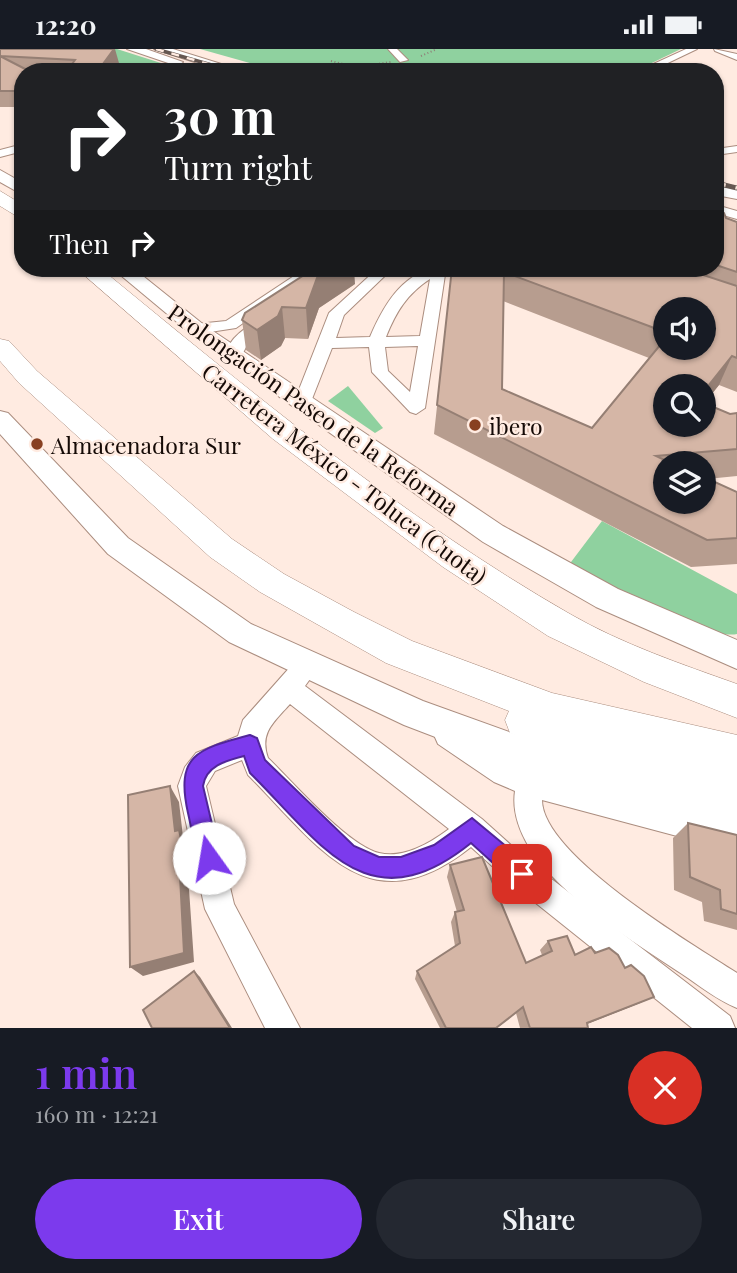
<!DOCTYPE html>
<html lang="en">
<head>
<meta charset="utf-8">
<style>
  :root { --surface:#171b24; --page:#242831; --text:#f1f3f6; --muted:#9ea1a6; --accent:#7c3aed }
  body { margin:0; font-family:"Playfair Display",serif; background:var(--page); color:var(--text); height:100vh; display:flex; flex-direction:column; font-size:26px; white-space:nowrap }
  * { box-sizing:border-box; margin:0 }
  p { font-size:23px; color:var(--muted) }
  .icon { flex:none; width:38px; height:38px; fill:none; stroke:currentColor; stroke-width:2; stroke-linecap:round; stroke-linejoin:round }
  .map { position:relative; height:979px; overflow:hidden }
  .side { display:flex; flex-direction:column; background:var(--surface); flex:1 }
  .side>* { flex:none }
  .guide { position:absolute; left:14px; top:14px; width:710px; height:214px; border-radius:28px; box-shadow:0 2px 5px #0004; background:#202124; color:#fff; overflow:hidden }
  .tools { position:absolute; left:653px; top:248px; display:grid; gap:14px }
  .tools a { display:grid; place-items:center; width:63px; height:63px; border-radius:50%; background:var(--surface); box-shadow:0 2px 5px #0004; font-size:35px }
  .pin { position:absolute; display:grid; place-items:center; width:60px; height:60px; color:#fff; margin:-30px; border-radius:14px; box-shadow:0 4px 10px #0006 }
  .me { position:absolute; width:77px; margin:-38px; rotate:347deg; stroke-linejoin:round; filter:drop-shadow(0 0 5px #0008) }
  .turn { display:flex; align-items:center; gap:24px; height:147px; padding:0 35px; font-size:32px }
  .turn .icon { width:91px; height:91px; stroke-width:2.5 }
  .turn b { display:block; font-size:49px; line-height:60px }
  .then { display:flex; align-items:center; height:66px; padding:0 35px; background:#0003; gap:14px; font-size:26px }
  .round { display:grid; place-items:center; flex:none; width:74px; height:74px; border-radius:37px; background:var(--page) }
  .headline { display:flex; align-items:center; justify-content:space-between; height:119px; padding:0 35px }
  h1 { font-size:42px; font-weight:600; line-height:52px; color:var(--accent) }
  .action { display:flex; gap:14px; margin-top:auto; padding:14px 35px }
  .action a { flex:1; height:80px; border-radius:42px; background:var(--accent); color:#fff; font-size:28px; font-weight:600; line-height:80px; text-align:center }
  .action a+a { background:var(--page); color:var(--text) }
  .status { display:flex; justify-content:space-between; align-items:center; height:49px; padding:0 35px; background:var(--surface); direction:ltr }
  .status svg { height:19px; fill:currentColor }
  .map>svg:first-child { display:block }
  .green { fill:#8fd19f }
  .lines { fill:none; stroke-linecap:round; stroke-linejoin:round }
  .minor-casing { stroke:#ab8d7f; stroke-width:2 }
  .major-casing { stroke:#ab8d7f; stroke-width:2 }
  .highway-casing { stroke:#ab8d7f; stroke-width:1 }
  .path { stroke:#8f7f78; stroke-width:2; stroke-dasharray:1 2.5; stroke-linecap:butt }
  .minor { fill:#fff; fill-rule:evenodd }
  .major { fill:#fff; fill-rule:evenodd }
  .highway { fill:#fff; fill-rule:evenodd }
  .rail-far1-casing { stroke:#655751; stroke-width:3.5 }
  .rail-casing { stroke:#655751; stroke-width:5 }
  .rail-far1 { stroke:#ffebe1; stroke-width:2.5; stroke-dasharray:8; stroke-linecap:butt }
  .rail { stroke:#ffebe1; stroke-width:3.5; stroke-dasharray:10; stroke-linecap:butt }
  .wall { fill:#b79d8f; fill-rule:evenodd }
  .shaded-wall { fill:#957f74 }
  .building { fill:#d5b6a6; stroke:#957f74; stroke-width:2; fill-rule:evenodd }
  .route { fill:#7c3aed; stroke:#51269a; stroke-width:2 }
  .poi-dot { fill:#884021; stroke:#ffebe1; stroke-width:2.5 }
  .labels { text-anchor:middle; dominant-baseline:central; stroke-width:5; stroke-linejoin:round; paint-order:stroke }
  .street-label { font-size:23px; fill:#150a06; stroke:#ffebe1 }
  .poi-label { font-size:23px; fill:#150a06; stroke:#ffebe1; text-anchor:start }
</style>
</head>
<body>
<div class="status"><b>12:20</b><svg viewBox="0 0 49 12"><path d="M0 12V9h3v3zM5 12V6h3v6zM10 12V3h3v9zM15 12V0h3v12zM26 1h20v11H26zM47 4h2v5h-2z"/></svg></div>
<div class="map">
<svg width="737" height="979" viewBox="0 0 737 979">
  <rect width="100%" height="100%" fill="#ffebe1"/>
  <!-- green -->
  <g class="green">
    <polygon points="69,0 117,0 186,22 112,23 0,15"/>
    <polygon points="200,0 681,0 633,23 282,23"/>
    <polygon points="348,337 383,379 375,384 328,352"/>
    <path d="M602 472 737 545V585C706 592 601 533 568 517Z"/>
  </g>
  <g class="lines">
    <defs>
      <g id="minor">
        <polygon points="388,0 397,0 408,11 400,13"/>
        <polygon points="686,0 697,0 649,23 636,23"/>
        <polygon points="714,0 737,5 737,11 715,2"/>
        <polygon points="423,15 446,21 448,23 406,23"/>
        <polygon points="23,95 23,102 0,108 0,101"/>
        <polygon points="737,97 737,103 716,106 716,100"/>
        <polygon points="716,156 737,162 737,170 716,164"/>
        <polygon points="306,219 322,219 236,279 197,285 189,280 197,275 226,272"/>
        <path d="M378 219H393L344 266 336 289 370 288C384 255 406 217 446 219L425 359 416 365 410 363 372 323 369 298 332 299 312 350 298 357 292 355 289 351 298 343 329 264ZM430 230 420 287 386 288C396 263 407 245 430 230ZM418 297 410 343 388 322 385 298Z"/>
        <path d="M268 268 276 273 274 276 248 294 240 310H228C221 292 253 272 268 268Z"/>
        <path d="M308 605 317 608 320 616 305 637 482 770 532 815 730 967 735 979H692L512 835 471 798C368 880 319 797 248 726L242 711 215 722 206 737 234 855 300 979H265L205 860 178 737 185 718 196 704 238 687 243 671 299 608ZM290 655 449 780C430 794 404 810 379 804 347 796 293 733 268 709 259 684 274 673 290 655Z"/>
        <path d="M447 674 523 718 534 711 543 715 547 725 737 775V803L542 751C542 806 692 895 737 924V959C717 951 700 937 682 925 633 892 561 849 529 798 519 781 512 762 515 742L494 733 438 695 434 686 438 677Z"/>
      </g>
      <g id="major">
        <polygon points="127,0 146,0 183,13 177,17"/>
        <polygon points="154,0 173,0 247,23 226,23"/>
        <polygon points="0,121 23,134 23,146 0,133"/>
        <polygon points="716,136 737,140 737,150 716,146"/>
        <polygon points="112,219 133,219 204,276 503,477 618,540 737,591 737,620 596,558 483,493 190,284"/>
        <polygon points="0,362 8,364 128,489 251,575 423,652 631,727 737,753 737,791 631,763 404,676 229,593 108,505 0,385"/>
      </g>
      <g id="highway">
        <polygon points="0,142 23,156 23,171 0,157"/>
        <path d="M76 219H100C250 342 401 468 570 565 622 595 681 615 737 635V669L644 633 548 587 443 518 273 390Z"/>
        <polygon points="0,290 9,292 37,322 232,490 284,525 354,563 412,592 552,644 737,686 737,759 596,720 510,684 505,671 509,662 386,614 260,543 210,508 19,334 0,312"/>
      </g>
    </defs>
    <!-- minor casing -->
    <use href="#minor" class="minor-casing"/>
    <!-- major casing -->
    <use href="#major" class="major-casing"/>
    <!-- highway casing -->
    <use href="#highway" class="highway-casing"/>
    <!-- path -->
    <g class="path">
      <polyline points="421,7 437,0"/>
      <polyline points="331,12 355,18 391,13"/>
    </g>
    <!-- minor -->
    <use href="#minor" class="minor"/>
    <!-- major -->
    <use href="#major" class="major"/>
    <!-- highway -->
    <use href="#highway" class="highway"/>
    <defs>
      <polyline id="rail-far1" points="156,0 236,23"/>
      <polyline id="rail" points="716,134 737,139"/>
    </defs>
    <!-- rail-far1 casing -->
    <use href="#rail-far1" class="rail-far1-casing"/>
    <!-- rail casing -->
    <use href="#rail" class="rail-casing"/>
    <!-- rail-far1 -->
    <use href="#rail-far1" class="rail-far1"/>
    <!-- rail -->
    <use href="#rail" class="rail"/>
  </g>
  <!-- wall -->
  <g class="wall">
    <polygon points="0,0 119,14 112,23 23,23 23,58 0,58"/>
    <path d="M716 162 726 169 737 173V343L719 336 704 354 730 365 737 364V427L707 430 737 443V515L691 518 434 385 452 219H716ZM503 252 649 309 592 379 502 340ZM665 261 704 299H665ZM665 415H704V453Z"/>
    <polygon points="355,235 319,259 308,290 285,289 281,297 261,311 246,301 242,271"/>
    <polygon points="688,774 737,786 737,881 704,872 702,853 674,841 673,789"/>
    <polygon points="450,816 526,914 542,906 540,901 548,892 575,906 640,954 587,975 588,979 520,979 516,964 497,979 440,979 415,930 417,922 455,897 451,873 455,863 457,863 447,828"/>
  </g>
  <!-- shaded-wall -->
  <g class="shaded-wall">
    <polygon points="114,0 115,0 119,14 112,23 97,23"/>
    <polygon points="333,219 354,219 355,235 319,259 308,290 306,259 317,229"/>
    <polygon points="282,258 285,289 281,297 261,311 257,281"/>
    <polygon points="732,307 719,336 704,355 704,342"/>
    <polygon points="170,737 179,753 183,788 188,795 197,838 189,840 194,913 143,927 130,918 175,782"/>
    <polygon points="194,922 200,928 232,979 230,979"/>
    <polygon points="654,948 640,954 576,979 587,974"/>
  </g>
  <!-- building -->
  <g class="building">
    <polygon points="0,0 114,0 97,23 66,23 75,11 0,7"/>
    <polygon points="0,7 31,23 23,23 23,42 0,42"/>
    <polygon points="716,162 724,164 726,169 737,173 737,223 716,216"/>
    <polygon points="315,219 333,219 317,229 306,259 282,258 278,267 257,281 242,271 245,264"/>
    <path d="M452 219H682L737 237V309L732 307 704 342V338H665V376H704V354L730 365 737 364V400L656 407 673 415H665V453H704V428L737 443V489L707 491 437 356ZM504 223 665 283V261H704V299H665V290L592 379 502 340Z"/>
    <polygon points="170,737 175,782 179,781 189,825 180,827 184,904 130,918 128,746"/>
    <polygon points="688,774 737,786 737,865 721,860 720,841 690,828"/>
    <polygon points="482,808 526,914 552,902 548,892 567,887 575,906 591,898 595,904 609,899 618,906 625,919 631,916 644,927 654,948 587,974 588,979 530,979 523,958 496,979 446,979 417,922 460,894 455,863 464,861 450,816"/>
    <polygon points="194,922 230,979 152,979 143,961"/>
  </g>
  <!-- route -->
  <path class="route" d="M250 686 257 689 265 711 354 797 379 808H401L434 796 472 769 530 817 533 825 530 833 522 836 514 833 471 794C368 877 322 795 250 724L244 707C225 712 206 717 203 737L220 809 217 817 209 820 201 817C194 800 192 781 188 764 175 705 198 700 250 686Z"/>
  <!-- markers -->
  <g class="poi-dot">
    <circle cx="475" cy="376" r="7"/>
    <circle cx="37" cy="395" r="7"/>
  </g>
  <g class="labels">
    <!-- street labels -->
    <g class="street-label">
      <text transform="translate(314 360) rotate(35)">Prolongación Paseo de la Reforma</text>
      <text transform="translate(345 424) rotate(37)">Carretera México - Toluca (Cuota)</text>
    </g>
    <!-- poi labels -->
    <g class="poi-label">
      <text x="489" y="376">ibero</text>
      <text x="51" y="395">Almacenadora Sur</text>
    </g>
  </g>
</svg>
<div class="tools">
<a><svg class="icon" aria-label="sound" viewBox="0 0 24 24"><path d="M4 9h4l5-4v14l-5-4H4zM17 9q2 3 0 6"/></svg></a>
<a><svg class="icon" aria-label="search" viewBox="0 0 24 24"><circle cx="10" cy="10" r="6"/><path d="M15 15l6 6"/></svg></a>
<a><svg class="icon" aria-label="layers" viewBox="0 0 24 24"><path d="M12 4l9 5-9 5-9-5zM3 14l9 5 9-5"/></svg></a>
</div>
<div class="pin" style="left:522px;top:825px;background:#d93025"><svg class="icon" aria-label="arrive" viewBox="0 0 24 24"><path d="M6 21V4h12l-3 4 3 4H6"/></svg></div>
<svg class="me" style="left:209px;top:809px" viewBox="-20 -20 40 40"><circle r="19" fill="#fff"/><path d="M0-13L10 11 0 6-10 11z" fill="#7c3aed"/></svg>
<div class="guide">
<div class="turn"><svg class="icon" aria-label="right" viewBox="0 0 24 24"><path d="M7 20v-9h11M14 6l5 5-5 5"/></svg><div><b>30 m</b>Turn right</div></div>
<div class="then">Then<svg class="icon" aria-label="right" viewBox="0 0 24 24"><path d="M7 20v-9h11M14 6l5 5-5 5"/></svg></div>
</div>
</div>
<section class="side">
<div class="headline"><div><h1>1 min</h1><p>160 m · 12:21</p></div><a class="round" style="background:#d93025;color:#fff"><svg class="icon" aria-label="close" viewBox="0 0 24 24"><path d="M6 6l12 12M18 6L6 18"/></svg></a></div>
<div class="action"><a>Exit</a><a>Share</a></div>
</section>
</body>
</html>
